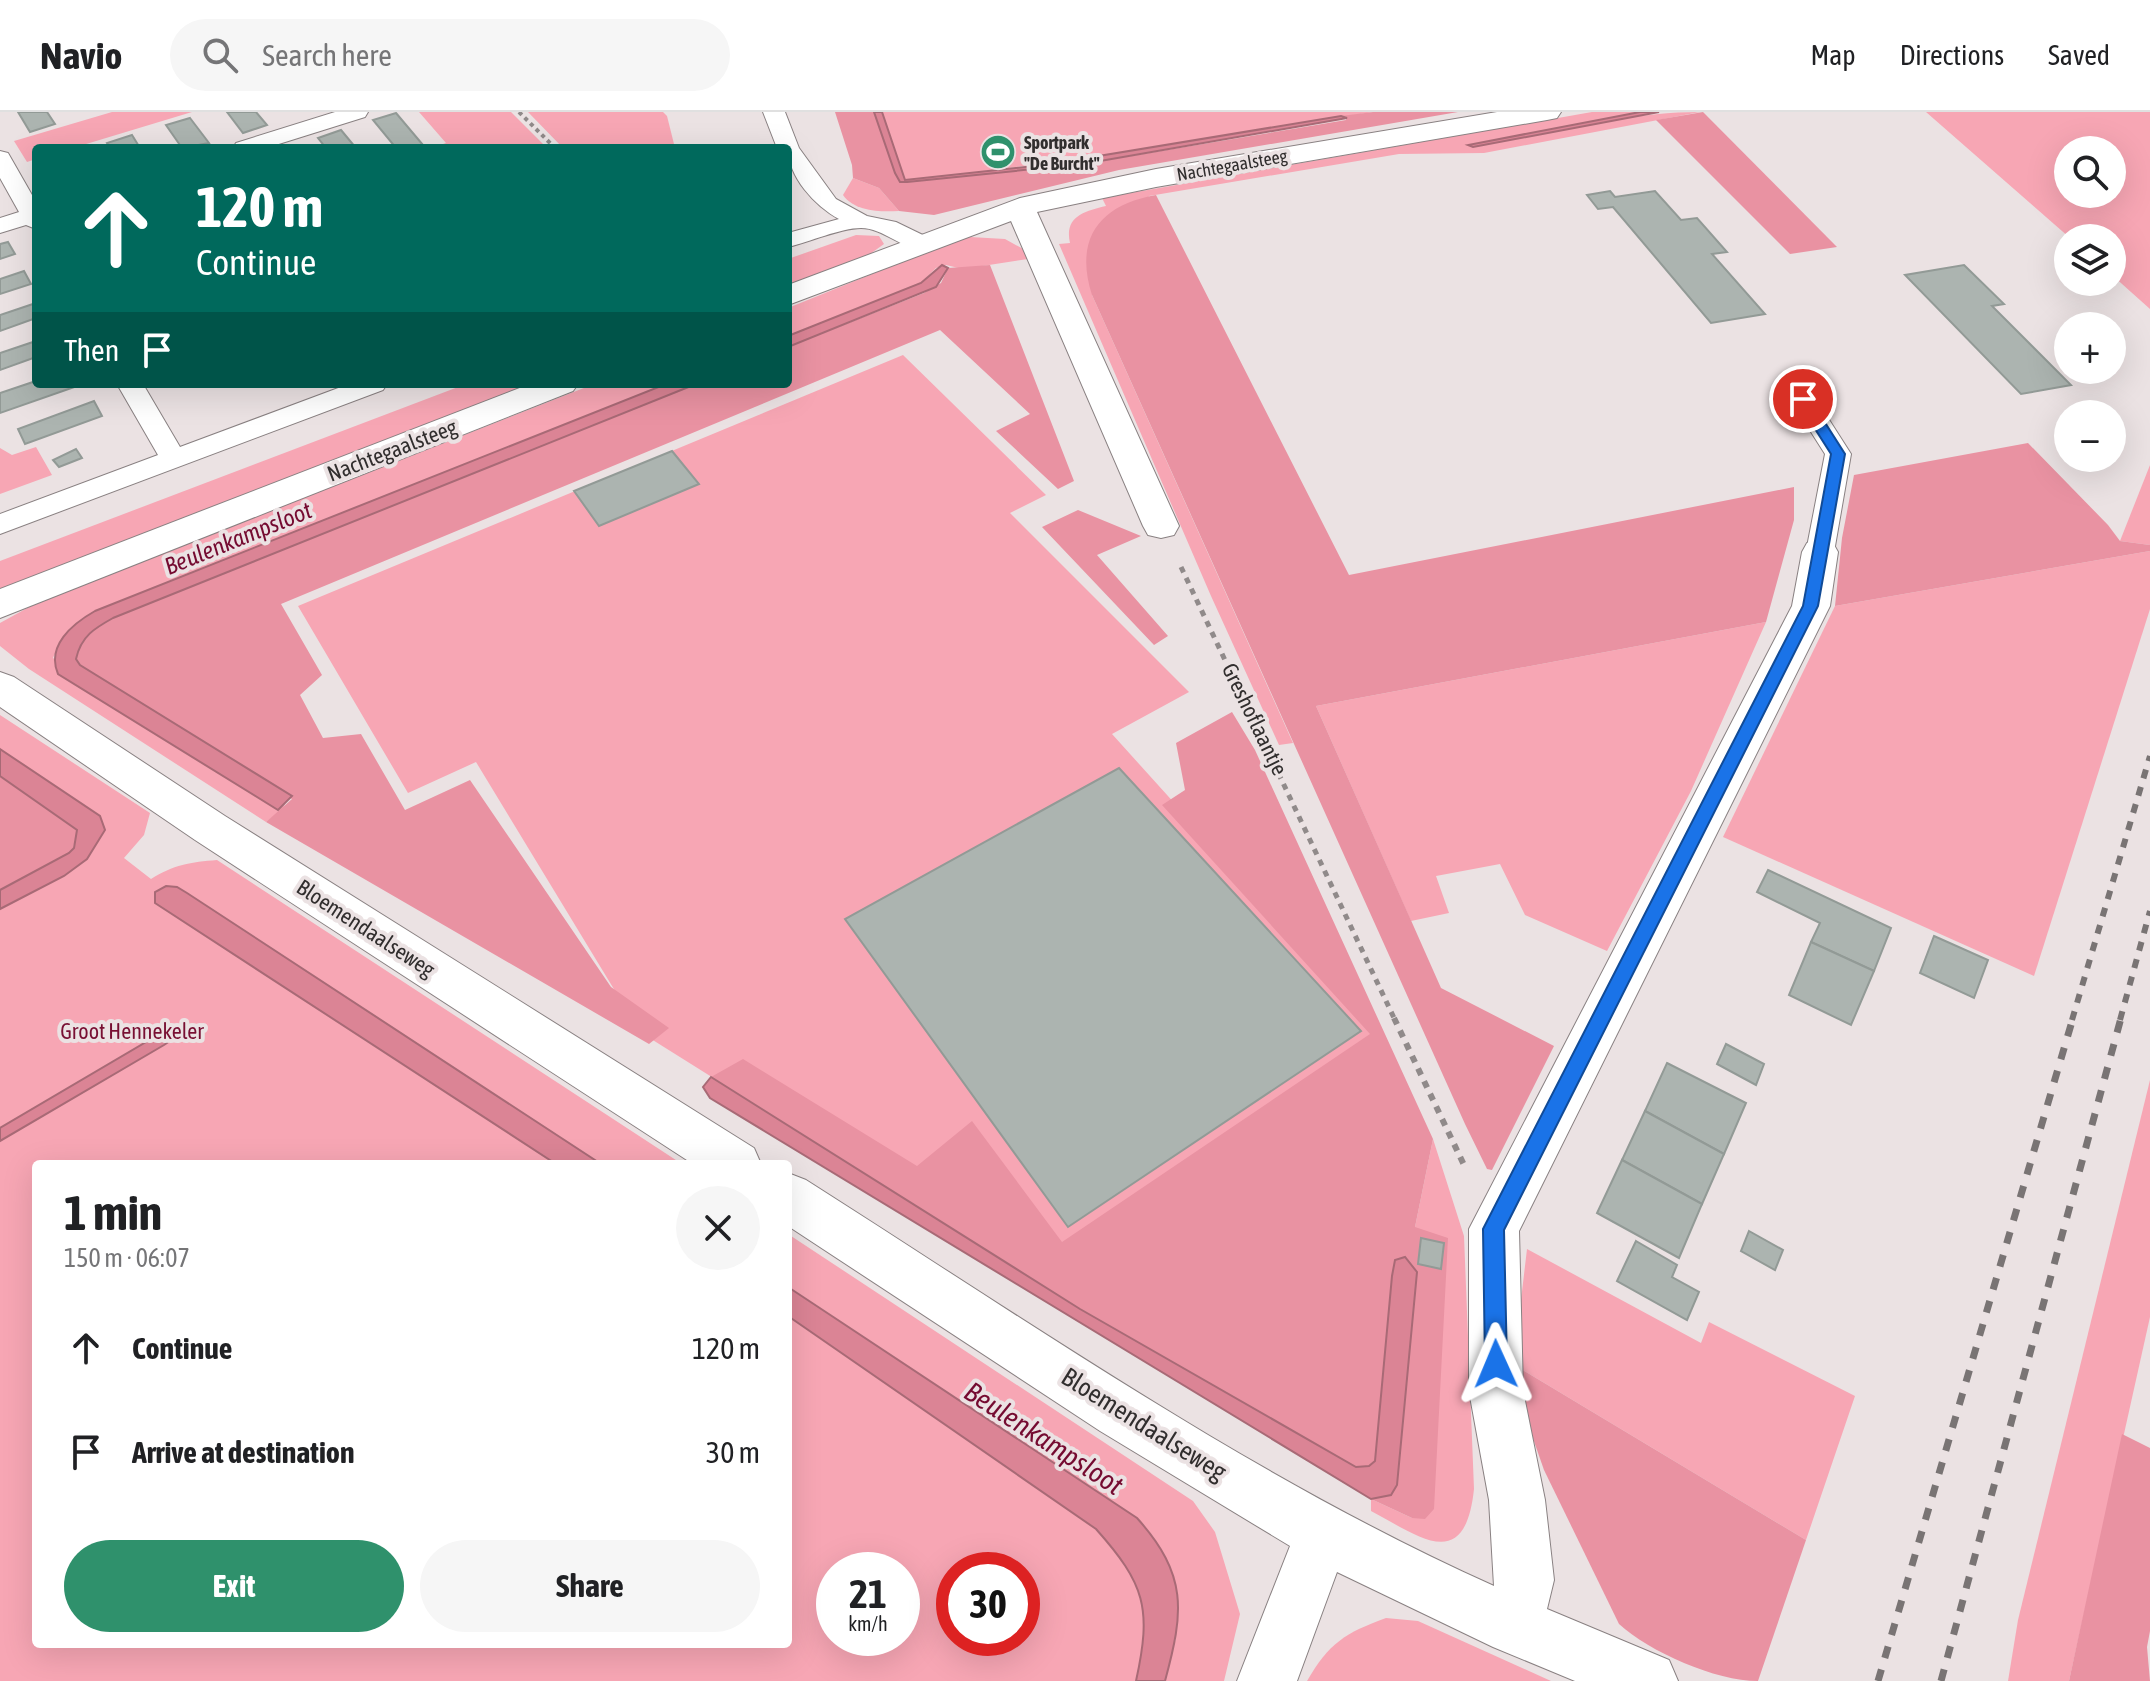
<!DOCTYPE html>
<html lang="en">
<head>
<meta charset="utf-8">
<style>
  :root { --surface:#fff; --page:#f6f6f6; --text:#202124; --muted:#757577; --line:#e0e0e0; --accent:#2f916c }
  body { margin:0; font-family:"Asap Condensed",sans-serif; background:var(--page); color:var(--text); height:100vh; display:flex; flex-direction:column; font-size:30px; white-space:nowrap }
  * { box-sizing:border-box; margin:0 }
  p { font-size:26px; color:var(--muted) }
  .icon { flex:none; width:44px; height:44px; fill:none; stroke:currentColor; stroke-width:2; stroke-linecap:round; stroke-linejoin:round }
  .map { position:relative; flex:1; overflow:hidden }
  .side { position:absolute; left:32px; top:1048px; width:760px; height:488px; display:flex; flex-direction:column; background:var(--surface); border-radius:8px; box-shadow:0 8px 32px #0002 }
  .side>* { flex:none }
  .top-card { position:absolute; left:32px; top:32px; width:760px; height:244px; border-radius:8px; box-shadow:0 8px 32px #0002; background:#00695c; color:#fff; overflow:hidden }
  .tools { position:absolute; left:2054px; top:24px; display:grid; gap:16px }
  .tools a { display:grid; place-items:center; width:72px; height:72px; border-radius:50%; background:var(--surface); box-shadow:0 8px 32px #0002; font-size:40px }
  .speed { position:absolute; left:816px; top:1440px; display:flex; gap:16px; font-size:40px; font-weight:700; text-align:center }
  .speed>* { display:grid; place-content:center; width:104px; height:104px; border-radius:50%; background:var(--surface); box-shadow:0 8px 32px #0002; line-height:1 }
  .speed small { font-size:20px; font-weight:400 }
  .speed .limit { border:12px solid #d22; background:#fff; color:#111 }
  .pin { position:absolute; display:grid; place-items:center; width:68px; height:68px; color:#fff; margin:-34px; border:4px solid #fff; border-radius:50%; box-shadow:0 2px 8px #0007 }
  .me { position:absolute; width:88px; margin:-44px; rotate:359deg; stroke-linejoin:round; filter:drop-shadow(0 0 6px #0008) }
  .turn { display:flex; align-items:center; gap:28px; height:168px; padding:0 32px; font-size:36px }
  .turn .icon { width:104px; height:104px; stroke-width:2.5 }
  .turn b { display:block; font-size:56px; line-height:68px }
  .then { display:flex; align-items:center; height:76px; padding:0 32px; background:#0003; gap:16px; font-size:30px }
  .round { display:grid; place-items:center; flex:none; width:84px; height:84px; border-radius:42px; background:var(--page) }
  .head { display:flex; align-items:center; justify-content:space-between; height:136px; padding:0 32px }
  h1 { font-size:48px; font-weight:700; line-height:60px }
  .button { display:flex; gap:16px; margin-top:auto; padding:16px 32px }
  .button a { flex:1; height:92px; border-radius:48px; background:var(--accent); color:#fff; font-size:32px; font-weight:700; line-height:92px; text-align:center }
  .button a+a { background:var(--page); color:var(--text) }
  ul { padding:0; list-style:none }
  li { display:flex; align-items:center; gap:24px; height:104px; padding:0 32px }
  li div { flex:1 }
  li b { display:block; font-size:30px }
  li em { font-style:normal }
  header { display:flex; align-items:center; gap:48px; box-sizing:border-box; height:112px; padding:0 40px; background:var(--surface); border-bottom:2px solid var(--line) }
  header strong { font-size:38px }
  nav { display:flex; gap:44px; margin-inline-start:auto; font-size:28px }
  .search { width:560px; height:72px; background:var(--page); display:flex; align-items:center; gap:20px; box-sizing:border-box; padding:0 28px; border-radius:44px; color:var(--muted); font-size:30px }
  .map>svg:first-child { display:block }
  .green { fill:#f7a6b4; fill-rule:evenodd }
  .forest { fill:#e992a2 }
  .water { fill:#db8495; stroke:#a86a76; stroke-width:2 }
  .building { fill:#acb4b0; stroke:#929a96; stroke-width:2 }
  .lines { fill:none; stroke-linecap:round; stroke-linejoin:round }
  .service-casing { stroke:#898182; stroke-width:2 }
  .minor-casing { stroke:#898182; stroke-width:2 }
  .path-far2 { stroke:#908a8a; stroke-width:4; stroke-dasharray:4 4; stroke-linecap:butt }
  .path-far1 { stroke:#908a8a; stroke-width:5; stroke-dasharray:6 6; stroke-linecap:butt }
  .path { stroke:#908a8a; stroke-width:6; stroke-dasharray:7 7; stroke-linecap:butt }
  .service { fill:#fff; fill-rule:evenodd }
  .minor { fill:#fff; fill-rule:evenodd }
  .rail-far1 { stroke:#797474; stroke-width:6; stroke-dasharray:9 9; stroke-linecap:butt }
  .rail { stroke:#797474; stroke-width:7; stroke-dasharray:12 12; stroke-linecap:butt }
  .route { fill:#1a73e8; stroke:#114b97; stroke-width:2 }
  .labels { text-anchor:middle; dominant-baseline:central; stroke-width:8; stroke-linejoin:round; paint-order:stroke }
  .far-poi-label { font-size:18px; font-weight:bold; fill:#312e2e; stroke:#ebe2e3; text-anchor:start }
  .far-street-label { font-size:18px; fill:#312e2e; stroke:#ebe2e3 }
  .street-label { font-size:22px; fill:#312e2e; stroke:#ebe2e3 }
  .park-label { font-size:22px; fill:#780f33; stroke:#ebe2e3 }
  .water-label { font-size:24px; font-style:italic; fill:#750b31; stroke:#ebe2e3 }
  .near-street-label { font-size:26px; fill:#312e2e; stroke:#ebe2e3 }
  .near-water-label { font-size:28px; font-style:italic; fill:#750b31; stroke:#ebe2e3 }
</style>
</head>
<body>
<header>
<strong>Navio</strong>
<div class="search"><svg class="icon" aria-label="search" viewBox="0 0 24 24"><circle cx="10" cy="10" r="6"/><path d="M15 15l6 6"/></svg>Search here</div>
<nav><a>Map</a><a>Directions</a><a>Saved</a></nav>
</header>
<div class="map">
<svg width="2150" height="1569" viewBox="0 0 2150 1569">
  <rect width="100%" height="100%" fill="#ebe2e3"/>
  <!-- green -->
  <g class="green">
    <polygon points="112,0 192,0 73,36 36,36 36,47 27,50 14,29"/>
    <polygon points="419,0 511,0 547,36 431,36 446,31"/>
    <polygon points="528,0 663,0 667,4 675,36 563,36"/>
    <polygon points="877,0 1373,0 1114,42 910,69 900,67"/>
    <path d="M1592 0H1640L1469 33 1473 35C1547 22 1624 0 1700 0L1484 41 1399 42 1149 84 1092 183 1293 631 1279 633 1211 484 1059 132 1070 131C1064 105 1084 99 1106 94L1102 86Z"/>
    <path d="M1926 0H2150V197L2112 163V126H2070ZM2068 38H2112V82H2068Z"/>
    <path d="M853 66 879 76 899 99C881 100 855 100 843 83Z"/>
    <polygon points="856,123 879,124 884,132 870,142 788,174 788,147"/>
    <polygon points="970,125 1005,127 1025,138 1028,147 963,157 946,153 936,156 921,171 788,224 788,196 956,128"/>
    <polygon points="903,243 1046,383 1010,401 1189,580 1112,622 1381,920 1021,1159 640,920 476,650 408,681 298,494"/>
    <polygon points="466,272 535,272 0,479 0,449"/>
    <path d="M594 272H666L95 499C74 511 63 524 53 546L278 698 285 692 282 698 266 710 29 557 0 534V511L40 489Z"/>
    <polygon points="36,335 52,363 0,382 0,336 12,343"/>
    <polygon points="2150,353 2150,433 2120,429"/>
    <polygon points="2150,439 2150,497 2034,864 1723,725 1835,494"/>
    <polygon points="1766,510 1691,679 1607,839 1525,803 1500,752 1436,764 1449,801 1411,809 1316,594"/>
    <path d="M0 603 150 701 144 723 124 746 151 767C173 753 191 750 217 748L682 1052H601L177 775 363 927 556 1052H36V1532H788V1204L1096 1417C1145 1472 1152 1496 1136 1569H0V653L100 704 0 637ZM834 1458H902V1526H834ZM954 1458H1022V1526H954Z"/>
    <polygon points="2150,968 2150,1205 2069,1569 2008,1569 2018,1508"/>
    <path d="M1433 1027 1464 1124 1474 1377C1465 1462 1420 1425 1371 1399V1387L1412 1406 1415 1115Z"/>
    <polygon points="788,1122 1193,1389 1215,1420 1240,1502 1224,1569 1165,1569 1176,1526 1137,1407 788,1175"/>
    <polygon points="1527,1137 1701,1231 1709,1210 1855,1284 1806,1428 1521,1257 1517,1222"/>
    <path d="M1386 1506 1418 1509 1551 1569H1307C1329 1531 1345 1521 1386 1506Z"/>
  </g>
  <!-- forest -->
  <g class="forest">
    <polygon points="835,0 874,0 895,61 900,70 907,70 1083,52 1346,8 1347,5 1341,4 1373,0 1458,0 1119,58 934,103 899,99 879,76 853,66 852,53"/>
    <polygon points="1703,0 1837,135 1790,142 1656,8"/>
    <path d="M1156 83 1349 463 1794 375V408L1766 510 1316 594 1441 876 1554 934 1492 1058 1487 1057 1465 1012 1092 183C1074 127 1099 93 1156 83Z"/>
    <path d="M990 153 1074 369 1058 377 996 319 1030 302 940 218 281 492 322 563 300 583 323 626 361 622 405 698 470 668 611 875 669 916 649 932 266 710 292 687 80 553 76 547C81 524 94 516 113 506L696 272H788V235L924 181 941 171 948 156Z"/>
    <polygon points="2028,331 2108,413 2120,429 2150,433 2150,439 1835,494 1842,426 1854,363"/>
    <polygon points="1078,398 1141,424 1097,443 1168,524 1154,533 1042,415"/>
    <polygon points="1232,600 1255,638 1433,1027 1415,1115 1448,1126 1434,1397 1425,1407 1412,1406 1371,1387 1391,1383 1395,1148 1375,1349 1369,1354 1356,1355 1080,1197 711,965 743,947 917,1054 972,1009 1062,1130 1370,922 1162,693 1185,678 1176,631"/>
    <polygon points="0,664 77,718 73,736 69,741 0,778"/>
    <path d="M1521 1257 1806 1428 1758 1569C1715 1569 1650 1540 1619 1512L1544 1358 1529 1315Z"/>
    <polygon points="2122,1322 2150,1336 2150,1519 2147,1535 2150,1569 2069,1569"/>
  </g>
  <!-- water -->
  <g class="water">
    <polygon points="874,0 882,0 905,68 1044,53 1341,4 1347,6 1083,52 907,70 900,70 895,61"/>
    <polygon points="1640,0 1659,0 1473,35 1468,33"/>
    <polygon points="942,153 948,156 936,175 788,235 788,224 921,171"/>
    <path d="M666 272H696L113 506C95 516 81 524 76 547L80 553 292 684 278 698 58 562C46 534 72 512 95 499Z"/>
    <polygon points="0,637 100,704 105,718 87,747 64,764 0,797 0,778 69,741 74,736 77,718 0,664"/>
    <polygon points="166,774 177,775 187,781 601,1052 556,1052 155,791 155,780"/>
    <polygon points="158,923 167,931 164,933 0,1029 0,1016"/>
    <polygon points="711,965 1080,1197 1356,1355 1369,1354 1375,1349 1392,1164 1395,1148 1405,1145 1417,1160 1397,1373 1391,1383 1371,1387 710,986 703,975"/>
    <path d="M788 1175 1137 1406C1188 1463 1184 1499 1165 1569H1136C1152 1496 1145 1472 1096 1417L788 1204Z"/>
  </g>
  <!-- building -->
  <g class="building">
    <polygon points="18,0 47,0 55,12 30,20"/>
    <polygon points="227,0 256,0 267,13 243,21"/>
    <polygon points="396,1 423,33 396,36 373,8"/>
    <polygon points="190,6 209,31 182,36 166,13"/>
    <polygon points="341,18 356,36 326,36 318,26"/>
    <polygon points="132,23 140,36 110,36 107,31"/>
    <polygon points="1610,79 1615,85 1655,79 1681,108 1697,106 1727,140 1712,142 1765,202 1711,211 1613,95 1598,97 1587,83"/>
    <polygon points="8,130 15,142 0,147 0,132"/>
    <polygon points="1964,153 2004,192 1992,194 2071,273 2021,282 1905,163"/>
    <polygon points="24,159 31,172 0,182 0,167"/>
    <polygon points="36,191 36,206 0,219 0,203"/>
    <polygon points="36,229 36,245 0,258 0,241"/>
    <polygon points="36,269 36,272 80,273 0,301 0,281"/>
    <polygon points="94,289 102,304 25,332 18,317"/>
    <polygon points="76,337 82,346 59,355 53,348"/>
    <polygon points="672,339 699,372 599,414 574,379"/>
    <polygon points="1119,656 1361,919 1068,1115 845,807"/>
    <polygon points="1768,758 1891,816 1874,859 1811,830 1820,811 1757,780"/>
    <polygon points="1934,824 1988,848 1974,886 1920,861"/>
    <polygon points="1811,830 1874,859 1851,913 1789,883"/>
    <polygon points="1726,932 1764,952 1756,973 1717,952"/>
    <polygon points="1667,951 1746,991 1724,1042 1645,999"/>
    <polygon points="1645,999 1724,1042 1702,1092 1622,1048"/>
    <polygon points="1622,1048 1702,1092 1679,1146 1597,1101"/>
    <polygon points="1749,1119 1783,1138 1775,1158 1741,1139"/>
    <polygon points="1421,1126 1444,1131 1441,1157 1418,1152"/>
    <polygon points="1636,1129 1677,1153 1672,1165 1699,1180 1687,1208 1617,1169"/>
  </g>
  <g class="lines">
    <defs>
      <g id="service">
        <polygon points="335,0 368,0 365,5 266,36 233,36 236,31"/>
        <path d="M763 0H785L799 36 836 87 867 104 896 110 931 127 935 132 931 137C907 143 886 116 861 116 841 116 809 130 788 135V121L839 107C815 94 788 65 788 36H777Z"/>
        <polygon points="0,39 8,41 36,90 36,117 26,113 0,121 0,106 19,100 0,66"/>
        <polygon points="117,272 143,272 180,335 349,272 387,272 383,278 0,422 0,402 158,343"/>
        <polygon points="1803,279 1812,281 1851,342 1834,440 1830,447 1820,450 1810,447 1806,440 1825,342 1790,287 1794,281"/>
      </g>
      <g id="minor">
        <polygon points="1497,0 1561,0 1557,6 1547,8 1156,75 1037,100 1179,414 1174,423 1161,426 1148,423 1143,414 1011,109 788,193 788,173 1020,86 1156,57"/>
        <polygon points="530,272 578,272 573,279 0,506 0,477"/>
        <path d="M1820 427 1833 431 1838 440 1830 494 1519 1119 1523 1279 1545 1388 1554 1468 1547 1497 1669 1548 1678 1569H1575L1493 1535 1337 1460 1297 1569H1237L1290 1434 1100 1319 788 1114V1061L806 1068C1031 1211 1251 1365 1494 1474L1489 1388 1469 1279V1117L1792 494 1802 440 1807 431Z"/>
        <polygon points="0,560 14,565 225,704 754,1036 761,1052 693,1052 195,728 0,595"/>
      </g>
    </defs>
    <!-- service casing -->
    <use href="#service" class="service-casing"/>
    <!-- minor casing -->
    <use href="#minor" class="minor-casing"/>
    <!-- path-far2 -->
    <polyline class="path-far2" points="519,0 555,36"/>
    <!-- path-far1 -->
    <polyline class="path-far1" points="1181,455 1395,908"/>
    <!-- path -->
    <polyline class="path" points="1394,906 1464,1053"/>
    <!-- service -->
    <use href="#service" class="service"/>
    <!-- minor -->
    <use href="#minor" class="minor"/>
    <!-- rail-far1 -->
    <g class="rail-far1">
      <polyline points="2072,908 2150,644"/>
      <polyline points="2120,908 2150,799"/>
    </g>
    <!-- rail -->
    <g class="rail">
      <polyline points="1878,1569 2073,906"/>
      <polyline points="1941,1569 2121,906"/>
    </g>
  </g>
  <!-- route -->
  <polygon class="route" points="1803,283 1808,284 1845,342 1818,494 1504,1118 1507,1252 1504,1260 1496,1263 1488,1260 1485,1252 1483,1117 1803,494 1831,342 1796,287"/>
  <!-- icons -->
  <defs>
    <symbol id="stadium-disc" viewBox="-11 -11 22 22"><circle r="9.5" fill="#2f916c" stroke="#ebe2e3"/><path d="M0-5a6.5 5 0 1 0 0 10a6.5 5 0 1 0 0-10ZM-3.5-1.8h7v3.6h-7Z" fill="#fff"/></symbol>
  </defs>
  <g fill-rule="evenodd">
    <use href="#stadium-disc" x="978" y="20" width="40" height="40"/>
  </g>
  <g class="labels">
    <!-- far-poi labels -->
    <g class="far-poi-label">
      <text x="1024" y="30">Sportpark<tspan x="1024" dy="21">"De Burcht"</tspan></text>
    </g>
    <!-- far-street labels -->
    <g class="far-street-label">
      <text transform="translate(1232 53) rotate(-10)">Nachtegaalsteeg</text>
    </g>
    <!-- street labels -->
    <g class="street-label">
      <text transform="translate(392 338) rotate(-21)">Nachtegaalsteeg</text>
      <text transform="translate(1255 607) rotate(64)">Greshoflaantje</text>
      <text transform="translate(366 816) rotate(33)">Bloemendaalseweg</text>
    </g>
    <!-- park labels -->
    <g class="park-label">
      <text x="132" y="919">Groot Hennekeler</text>
    </g>
    <!-- water labels -->
    <g class="water-label">
      <text transform="translate(238 426) rotate(-22)">Beulenkampsloot</text>
    </g>
    <!-- near-street labels -->
    <g class="near-street-label">
      <text transform="translate(1144 1312) rotate(32)">Bloemendaalseweg</text>
    </g>
    <!-- near-water labels -->
    <g class="near-water-label">
      <text transform="translate(1044 1326) rotate(33)">Beulenkampsloot</text>
    </g>
  </g>
</svg>
<div class="tools">
<a><svg class="icon" aria-label="search" viewBox="0 0 24 24"><circle cx="10" cy="10" r="6"/><path d="M15 15l6 6"/></svg></a>
<a><svg class="icon" aria-label="layers" viewBox="0 0 24 24"><path d="M12 4l9 5-9 5-9-5zM3 14l9 5 9-5"/></svg></a>
<a>+</a>
<a>−</a>
</div>
<div class="speed"><div>21<small>km/h</small></div><div class="limit">30</div></div>
<div class="pin" style="left:1803px;top:287px;background:#d93025"><svg class="icon" aria-label="arrive" viewBox="0 0 24 24"><path d="M6 21V4h12l-3 4 3 4H6"/></svg></div>
<svg class="me" style="left:1496px;top:1252px" viewBox="-20 -20 40 40"><path d="M0-17L14 15 0 8-14 15z" fill="#1a73e8" stroke="#fff" stroke-width="4"/></svg>
<div class="top-card">
<div class="turn"><svg class="icon" aria-label="ahead" viewBox="0 0 24 24"><path d="M12 20V5M6 11l6-6 6 6"/></svg><div><b>120 m</b>Continue</div></div>
<div class="then">Then<svg class="icon" aria-label="arrive" viewBox="0 0 24 24"><path d="M6 21V4h12l-3 4 3 4H6"/></svg></div>
</div>
<section class="side">
<div class="head"><div><h1>1 min</h1><p>150 m · 06:07</p></div><a class="round"><svg class="icon" aria-label="close" viewBox="0 0 24 24"><path d="M6 6l12 12M18 6L6 18"/></svg></a></div>
<ul>
<li><svg class="icon" aria-label="ahead" viewBox="0 0 24 24"><path d="M12 20V5M6 11l6-6 6 6"/></svg><div><b>Continue</b></div><em>120 m</em></li>
<li><svg class="icon" aria-label="arrive" viewBox="0 0 24 24"><path d="M6 21V4h12l-3 4 3 4H6"/></svg><div><b>Arrive at destination</b></div><em>30 m</em></li>
</ul>
<div class="button"><a>Exit</a><a>Share</a></div>
</section>
</div>
</body>
</html>
